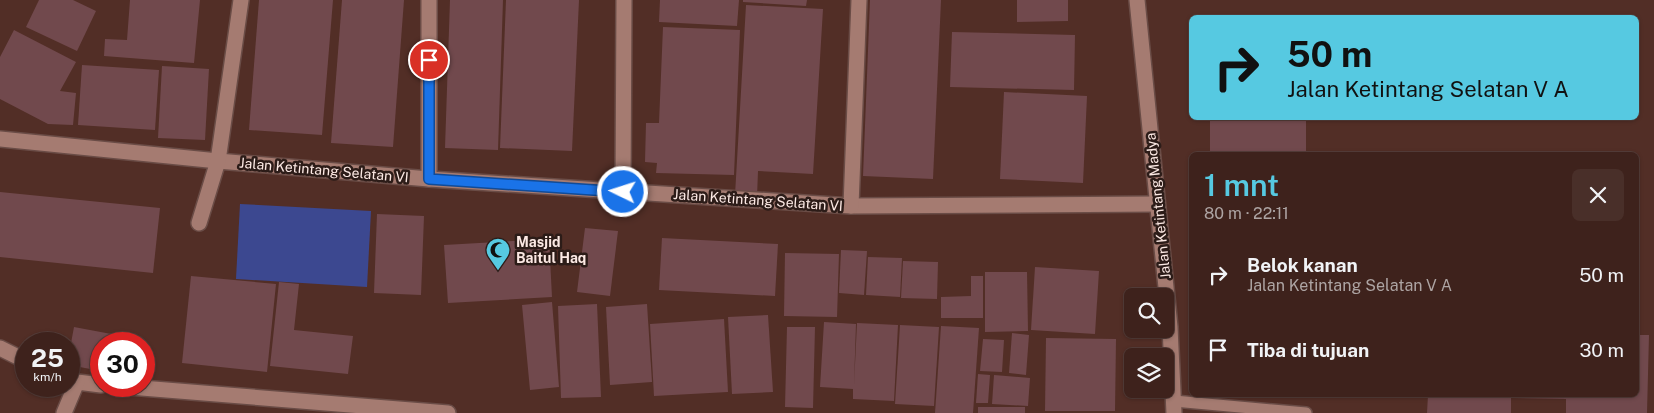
<!DOCTYPE html>
<html lang="id">
<head>
<meta charset="utf-8">
<style>
  :root { --surface:#3e221c; --page:#492f29; --text:#f1f3f6; --muted:#ada4a3; --line:#573f3b; --accent:#56c9e1 }
  body { margin:0; font-family:"Public Sans",sans-serif; background:var(--page); color:var(--text); height:100vh; display:flex; flex-direction:column; font-size:19px; white-space:nowrap }
  * { box-sizing:border-box; margin:0 }
  p { font-size:16px; color:var(--muted) }
  .icon { flex:none; width:28px; height:28px; fill:none; stroke:currentColor; stroke-width:2; stroke-linecap:round; stroke-linejoin:round }
  .map { position:relative; flex:1; overflow:hidden }
  .sheet { position:absolute; left:1189px; top:152px; width:450px; height:245px; display:flex; flex-direction:column; background:var(--surface); border-radius:8px; box-shadow:0 1px 4px #0004,0 0 0 1px var(--line) }
  .sheet>* { flex:none }
  .guide { position:absolute; left:1189px; top:15px; width:450px; height:105px; border-radius:8px; box-shadow:0 1px 4px #0004,0 0 0 1px var(--line); background:#56c9e1; color:#111; overflow:hidden }
  .controls { position:absolute; left:1124px; top:288px; display:grid; gap:10px }
  .controls a { display:grid; place-items:center; width:50px; height:50px; border-radius:8px; background:var(--surface); box-shadow:0 1px 4px #0004,0 0 0 1px var(--line); font-size:25px }
  .speed { position:absolute; left:15px; top:332px; display:flex; gap:10px; font-size:25px; font-weight:700; text-align:center }
  .speed>* { display:grid; place-content:center; width:65px; height:65px; border-radius:50%; background:var(--surface); box-shadow:0 1px 4px #0004,0 0 0 1px var(--line); line-height:1 }
  .speed small { font-size:12px; font-weight:400 }
  .speed .limit { border:8px solid #d22; background:#fff; color:#111 }
  .pin { position:absolute; display:grid; place-items:center; width:42px; height:42px; color:#fff; margin:-21px; border:2px solid #fff; border-radius:50%; box-shadow:0 1px 5px #0007 }
  .me { position:absolute; width:55px; margin:-28px; rotate:274deg; stroke-linejoin:round; filter:drop-shadow(0 0 4px #0008) }
  .turn { display:flex; align-items:center; gap:18px; height:105px; padding:0 15px; font-size:22px }
  .turn .icon { width:65px; height:65px; stroke-width:2.5 }
  .turn b { display:block; font-size:35px; line-height:42px }
  .round { display:grid; place-items:center; flex:none; width:52px; height:52px; border-radius:8px; background:var(--page) }
  .overview { display:flex; align-items:center; justify-content:space-between; height:85px; padding:0 15px }
  h1 { font-size:30px; font-weight:600; line-height:38px; color:var(--accent) }
  ul { padding:0; list-style:none }
  li { display:flex; align-items:center; gap:15px; height:75px; padding:0 15px }
  li div { flex:1 }
  li b { display:block; font-size:19px }
  li em { font-style:normal }
  .map>svg:first-child { display:block }
  .green { fill:#3c4890 }
  .building { fill:#71494d }
  .lines { fill:none; stroke-linecap:round; stroke-linejoin:round }
  .service-casing { stroke:#6a4c46; stroke-width:14 }
  .minor-casing { stroke:#6a4c46; stroke-width:18 }
  .tertiary-casing { stroke:#6a4c46; stroke-width:18 }
  .service { stroke:#a57b71; stroke-width:11 }
  .minor { stroke:#a57b71; stroke-width:15 }
  .tertiary { stroke:#a57b71; stroke-width:15 }
  .route-casing { stroke:#114b97; stroke-width:12 }
  .route { stroke:#1a73e8; stroke-width:9 }
  .labels { text-anchor:middle; dominant-baseline:central; stroke-width:5; stroke-linejoin:round; paint-order:stroke }
  .street-label { font-size:14px; fill:#fce9e4; stroke:#2c1c18 }
  .poi-label { font-size:14px; font-weight:bold; fill:#fce9e4; stroke:#2c1c18; text-anchor:start }
</style>
</head>
<body>
<div class="map">
<svg width="1654" height="413" viewBox="0 0 1654 413">
  <rect width="100%" height="100%" fill="#522e26"/>
  <!-- green -->
  <polygon class="green" points="240,204 371,211 367,287 236,279"/>
  <!-- building -->
  <g class="building">
    <polygon points="39,0 73,0 96,11 77,51 26,27"/>
    <polygon points="130,0 200,0 194,63 104,56 105,39 127,40"/>
    <polygon points="259,0 333,0 322,135 249,130"/>
    <polygon points="342,0 404,0 393,147 331,143"/>
    <polygon points="450,0 503,0 498,150 445,148"/>
    <polygon points="506,0 579,0 572,151 500,148"/>
    <polygon points="660,0 739,0 737,26 659,22"/>
    <polygon points="743,0 807,0 806,6 743,2"/>
    <polygon points="870,0 941,0 933,179 863,176"/>
    <polygon points="1017,0 1068,0 1068,21 1017,22"/>
    <polygon points="746,5 823,9 813,174 758,171 757,197 735,195"/>
    <polygon points="663,27 740,30 734,175 656,173 657,163 645,162 646,123 659,123"/>
    <polygon points="14,30 76,62 60,91 76,93 73,125 48,124 0,99 0,57"/>
    <polygon points="952,32 1075,35 1074,90 950,87"/>
    <polygon points="82,65 159,70 155,130 78,125"/>
    <polygon points="162,66 209,69 205,140 158,138"/>
    <polygon points="1004,92 1087,96 1083,183 1000,179"/>
    <rect x="1210" y="118" width="96" height="37"/>
    <polygon points="0,192 160,208 153,273 0,257"/>
    <polygon points="377,214 424,216 421,295 374,293"/>
    <polygon points="585,228 618,231 610,296 577,292"/>
    <polygon points="662,238 778,244 775,296 659,290"/>
    <polygon points="549,239 552,297 448,303 444,245"/>
    <polygon points="841,250 867,251 864,295 839,293"/>
    <polygon points="785,253 839,254 837,317 784,316"/>
    <polygon points="868,257 902,258 900,297 866,295"/>
    <polygon points="903,261 938,262 937,299 901,298"/>
    <polygon points="1035,267 1099,271 1095,334 1031,330"/>
    <polygon points="985,272 1027,272 1028,331 985,332"/>
    <polygon points="191,276 276,284 267,372 182,363"/>
    <polygon points="971,276 983,276 983,318 941,318 941,297 971,296"/>
    <polygon points="279,282 299,284 294,330 353,336 348,374 270,366"/>
    <polygon points="552,302 559,387 530,390 522,305"/>
    <polygon points="597,304 601,397 561,398 558,306"/>
    <polygon points="647,304 652,382 610,385 606,307"/>
    <polygon points="768,315 773,392 732,394 728,317"/>
    <polygon points="724,319 728,392 654,396 650,324"/>
    <polygon points="824,322 856,324 854,385 857,323 898,325 894,401 853,399 853,389 820,387"/>
    <polygon points="900,325 939,327 934,406 895,404"/>
    <polygon points="941,326 979,328 973,413 935,413"/>
    <polygon points="74,327 122,336 120,344 101,344 101,371 69,365 69,354"/>
    <polygon points="787,327 815,327 813,408 785,407"/>
    <polygon points="1012,333 1029,335 1026,375 1009,373"/>
    <polygon points="1636,335 1649,335 1647,413 1566,413 1566,399 1511,398 1511,413 1427,413 1428,395 1636,395"/>
    <polygon points="1046,338 1116,339 1115,411 1045,411"/>
    <polygon points="983,339 1004,340 1002,372 980,371"/>
    <polygon points="978,374 990,375 988,403 976,403"/>
    <polygon points="994,375 1030,378 1028,406 992,404"/>
    <rect x="978" y="407" width="47" height="6"/>
  </g>
  <g class="lines">
    <defs>
      <polyline id="service" points="1174,401 1306,413"/>
      <g id="minor">
        <polyline points="429,0 429,179"/>
        <polyline points="0,139 218,161 429,179 851,206 1157,204"/>
        <polyline points="623,191 624,0"/>
        <polyline points="851,206 859,0"/>
        <polyline points="199,223 218,161 241,0"/>
        <polyline points="0,348 26,361"/>
        <polyline points="69,379 77,382 101,385"/>
        <polyline points="117,386 448,413"/>
        <polyline points="64,413 77,382"/>
      </g>
      <polyline id="tertiary" points="1137,0 1170,327 1174,413"/>
    </defs>
    <!-- service casing -->
    <use href="#service" class="service-casing"/>
    <!-- minor casing -->
    <use href="#minor" class="minor-casing"/>
    <!-- tertiary casing -->
    <use href="#tertiary" class="tertiary-casing"/>
    <!-- service -->
    <use href="#service" class="service"/>
    <!-- minor -->
    <use href="#minor" class="minor"/>
    <!-- tertiary -->
    <use href="#tertiary" class="tertiary"/>
  </g>
  <g class="lines">
    <defs>
      <polyline id="route" points="429,60 429,179 623,192"/>
    </defs>
    <!-- route casing -->
    <use href="#route" class="route-casing"/>
    <!-- route -->
    <use href="#route" class="route"/>
  </g>
  <!-- icons -->
  <defs>
    <symbol id="mosque-pin" viewBox="-11 -11 22 30"><path d="M0 17L-7.5 6A9.5 9.5 0 1 1 7.5 6Z" fill="#56c9e1" stroke="#2c1c18"/><path d="M3.5-4.9A6 6 0 1 0 3.5 4.9A5 5 0 1 1 3.5-4.9Z" fill="#111"/></symbol>
  </defs>
  <g fill-rule="evenodd">
    <use href="#mosque-pin" x="484" y="236" width="28" height="38"/>
  </g>
  <g class="labels">
    <!-- street labels -->
    <g class="street-label">
      <text transform="translate(324 170) rotate(5)">Jalan Ketintang Selatan VI</text>
      <text transform="translate(758 200) rotate(4)">Jalan Ketintang Selatan VI</text>
      <text transform="translate(1158 206) rotate(-96)">Jalan Ketintang Madya</text>
    </g>
    <!-- poi labels -->
    <g class="poi-label">
      <text x="516" y="242">Masjid<tspan x="516" dy="16">Baitul Haq</tspan></text>
    </g>
  </g>
</svg>
<div class="controls">
<a><svg class="icon" aria-label="search" viewBox="0 0 24 24"><circle cx="10" cy="10" r="6"/><path d="M15 15l6 6"/></svg></a>
<a><svg class="icon" aria-label="layers" viewBox="0 0 24 24"><path d="M12 4l9 5-9 5-9-5zM3 14l9 5 9-5"/></svg></a>
</div>
<div class="speed"><div>25<small>km/h</small></div><div class="limit">30</div></div>
<div class="pin" style="left:429px;top:60px;background:#d93025"><svg class="icon" aria-label="arrive" viewBox="0 0 24 24"><path d="M6 21V4h12l-3 4 3 4H6"/></svg></div>
<svg class="me" style="left:623px;top:192px" viewBox="-20 -20 40 40"><circle r="17" fill="#1a73e8" stroke="#fff" stroke-width="3"/><path d="M0-11L8 9 0 5-8 9z" fill="#fff"/></svg>
<div class="guide">
<div class="turn"><svg class="icon" aria-label="right" viewBox="0 0 24 24"><path d="M7 20v-9h11M14 6l5 5-5 5"/></svg><div><b>50 m</b>Jalan Ketintang Selatan V A</div></div>
</div>
<section class="sheet">
<div class="overview"><div><h1>1 mnt</h1><p>80 m · 22:11</p></div><a class="round"><svg class="icon" aria-label="close" viewBox="0 0 24 24"><path d="M6 6l12 12M18 6L6 18"/></svg></a></div>
<ul>
<li><svg class="icon" aria-label="right" viewBox="0 0 24 24"><path d="M7 20v-9h11M14 6l5 5-5 5"/></svg><div><b>Belok kanan</b><p>Jalan Ketintang Selatan V A</p></div><em>50 m</em></li>
<li><svg class="icon" aria-label="arrive" viewBox="0 0 24 24"><path d="M6 21V4h12l-3 4 3 4H6"/></svg><div><b>Tiba di tujuan</b></div><em>30 m</em></li>
</ul>
</section>
</div>
</body>
</html>
